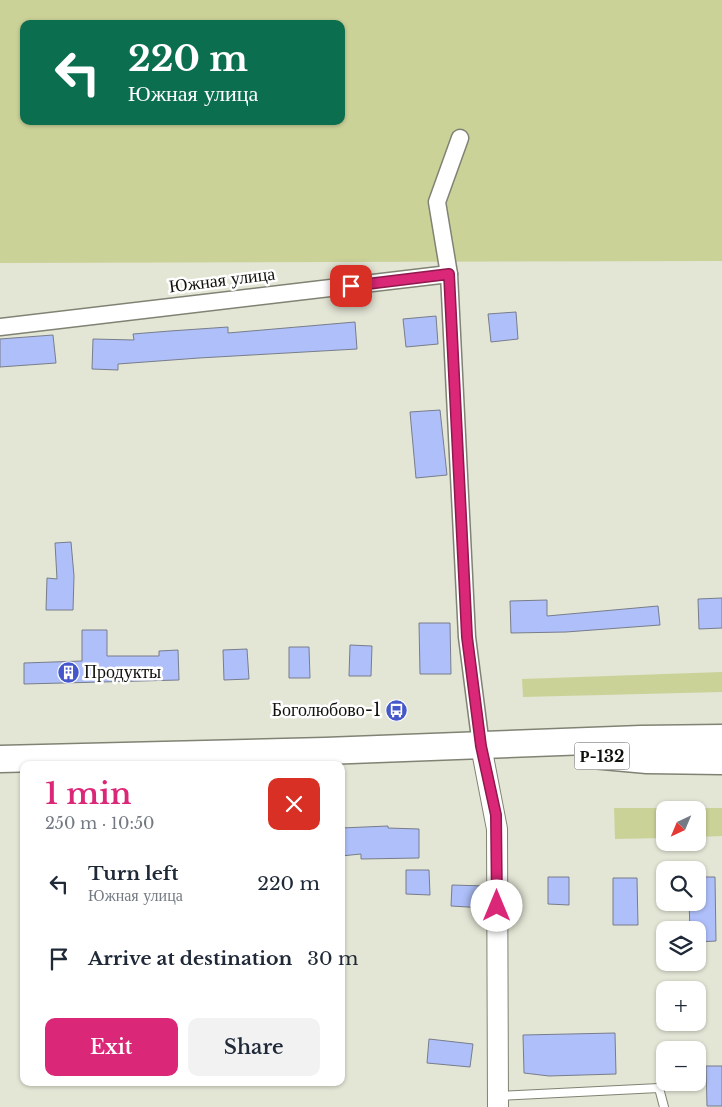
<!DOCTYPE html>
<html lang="en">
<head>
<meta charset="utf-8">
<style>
  :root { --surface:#fff; --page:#f2f2f3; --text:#1f2937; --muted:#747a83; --accent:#db2777 }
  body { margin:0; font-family:"Libre Baskerville",serif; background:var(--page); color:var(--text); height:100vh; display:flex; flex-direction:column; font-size:19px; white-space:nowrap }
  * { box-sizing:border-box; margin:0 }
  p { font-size:16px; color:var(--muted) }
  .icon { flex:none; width:28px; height:28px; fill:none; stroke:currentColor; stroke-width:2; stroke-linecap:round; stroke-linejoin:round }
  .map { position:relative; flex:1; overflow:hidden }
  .sheet { position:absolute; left:20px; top:761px; width:325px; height:325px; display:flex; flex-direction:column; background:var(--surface); border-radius:10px; box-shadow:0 1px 4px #0004 }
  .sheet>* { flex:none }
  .banner { position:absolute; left:20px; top:20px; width:325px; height:105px; border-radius:10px; box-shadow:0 1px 4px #0004; background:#0b6e4f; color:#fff; overflow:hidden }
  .needle { width:32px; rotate:224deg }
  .controls { position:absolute; left:656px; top:801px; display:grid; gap:10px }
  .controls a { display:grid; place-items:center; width:50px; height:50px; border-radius:10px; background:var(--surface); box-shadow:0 1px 4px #0004; font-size:25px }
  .pin { position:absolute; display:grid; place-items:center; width:42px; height:42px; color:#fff; margin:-21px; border-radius:10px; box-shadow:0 2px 8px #0006 }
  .me { position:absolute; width:55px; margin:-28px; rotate:0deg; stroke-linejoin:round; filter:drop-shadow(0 0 4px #0008) }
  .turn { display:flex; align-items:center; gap:18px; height:105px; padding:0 25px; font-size:22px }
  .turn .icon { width:65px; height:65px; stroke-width:2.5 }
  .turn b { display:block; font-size:35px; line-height:42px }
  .round { display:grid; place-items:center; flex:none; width:52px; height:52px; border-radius:10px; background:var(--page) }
  .head { display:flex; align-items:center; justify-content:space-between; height:85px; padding:0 25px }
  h1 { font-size:30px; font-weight:600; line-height:38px; color:var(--accent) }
  .primary-button { display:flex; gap:10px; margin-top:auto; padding:10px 25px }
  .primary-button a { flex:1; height:58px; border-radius:10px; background:var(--accent); color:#fff; font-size:20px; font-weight:600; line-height:58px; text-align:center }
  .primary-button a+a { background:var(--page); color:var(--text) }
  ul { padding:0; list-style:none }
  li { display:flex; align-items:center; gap:15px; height:75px; padding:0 25px }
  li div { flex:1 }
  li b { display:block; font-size:19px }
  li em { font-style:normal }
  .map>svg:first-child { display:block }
  .green { fill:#cbd298; fill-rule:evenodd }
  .building { fill:#aebff9; stroke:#787d8b }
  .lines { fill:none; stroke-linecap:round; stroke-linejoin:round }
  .service-casing { stroke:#808273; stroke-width:10 }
  .minor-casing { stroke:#808273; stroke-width:19 }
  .tertiary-casing { stroke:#808273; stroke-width:22 }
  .trunk-casing { stroke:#808273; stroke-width:29 }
  .service { stroke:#fff; stroke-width:8 }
  .minor { stroke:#fff; stroke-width:16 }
  .tertiary { stroke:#fff; stroke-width:20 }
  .trunk { stroke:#fff; stroke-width:26 }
  .route-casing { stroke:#8e194d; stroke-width:12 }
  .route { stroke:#db2777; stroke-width:9 }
  .labels { text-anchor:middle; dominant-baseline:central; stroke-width:5; stroke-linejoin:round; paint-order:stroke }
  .shield { fill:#fff; stroke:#585854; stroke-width:1 }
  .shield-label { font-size:16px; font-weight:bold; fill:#10110b }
  .street-label { font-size:18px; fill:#10110b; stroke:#fff }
  .poi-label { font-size:18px; fill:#10110b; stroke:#fff; text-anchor:start }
</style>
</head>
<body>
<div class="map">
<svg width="722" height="1107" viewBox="0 0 722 1107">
  <rect width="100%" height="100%" fill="#e3e6d5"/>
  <!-- green -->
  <g class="green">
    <path d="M0 0H722V261L0 263ZM24 24H341V121H24Z"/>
    <polygon points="722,672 722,692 523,697 522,679"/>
    <polygon points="614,808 722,808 722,836 698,837 698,810 665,810 665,838 615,839"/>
  </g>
  <!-- building -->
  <g class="building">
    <polygon points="516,312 518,339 491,342 488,314"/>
    <polygon points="436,316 438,344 406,347 403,319"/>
    <polygon points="355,322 357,349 199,358 118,364 118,370 92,369 93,339 134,340 133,334 170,331 228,327 228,333"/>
    <polygon points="53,335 56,363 0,367 0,339"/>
    <polygon points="440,410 447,475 416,478 410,412"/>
    <polygon points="71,542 74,576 73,610 46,610 47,578 57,579 55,543"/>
    <polygon points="722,598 722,628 699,629 698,599"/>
    <polygon points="547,600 547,616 658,606 660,625 566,632 511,633 510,601"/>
    <polygon points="419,623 450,623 451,674 420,674"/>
    <polygon points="82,630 107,630 107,656 159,656 159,651 178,650 179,680 24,684 24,663 82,661"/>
    <polygon points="350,645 372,646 371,676 349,676"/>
    <polygon points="289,647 309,647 310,678 289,678"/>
    <polygon points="247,649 249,679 224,680 223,650"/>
    <polygon points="388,826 388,828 419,829 419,858 361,859 361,854 341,856 341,828"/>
    <polygon points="406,870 429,870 430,895 406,894"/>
    <polygon points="548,877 569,877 569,905 548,904"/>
    <polygon points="698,877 715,877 716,941 698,942 698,930 690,930 689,902 698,902"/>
    <polygon points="613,878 637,878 638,925 613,925"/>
    <polygon points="452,885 485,886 485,908 451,906"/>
    <polygon points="615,1033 616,1074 549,1076 524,1073 523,1035"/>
    <polygon points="429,1039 473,1044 470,1067 427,1063"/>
    <polygon points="706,1066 722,1066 722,1106 707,1106"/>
  </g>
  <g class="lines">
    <defs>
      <polyline id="service" points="500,1096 659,1088 664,1107"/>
      <g id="minor">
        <polyline points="460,138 437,202 449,274 467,637 481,746"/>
        <polyline points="0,327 449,274"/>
      </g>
      <polyline id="tertiary" points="481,746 497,829 498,1107"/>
      <g id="trunk">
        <polyline points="592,755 647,760 722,761"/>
        <polyline points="0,759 325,751 641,739 722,738"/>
      </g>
    </defs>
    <!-- service casing -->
    <use href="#service" class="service-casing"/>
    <!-- minor casing -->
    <use href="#minor" class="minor-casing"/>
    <!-- tertiary casing -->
    <use href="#tertiary" class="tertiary-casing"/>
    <!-- trunk casing -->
    <use href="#trunk" class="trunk-casing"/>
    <!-- service -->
    <use href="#service" class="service"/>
    <!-- minor -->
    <use href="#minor" class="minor"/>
    <!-- tertiary -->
    <use href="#tertiary" class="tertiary"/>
    <!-- trunk -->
    <use href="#trunk" class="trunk"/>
  </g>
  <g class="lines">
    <defs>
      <polyline id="route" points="351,286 449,274 467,637 481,746 496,815 497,906"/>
    </defs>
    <!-- route casing -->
    <use href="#route" class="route-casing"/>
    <!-- route -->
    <use href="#route" class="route"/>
  </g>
  <!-- icons -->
  <defs>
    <symbol id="building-disc" viewBox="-11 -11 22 22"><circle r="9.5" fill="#4457cb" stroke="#fff"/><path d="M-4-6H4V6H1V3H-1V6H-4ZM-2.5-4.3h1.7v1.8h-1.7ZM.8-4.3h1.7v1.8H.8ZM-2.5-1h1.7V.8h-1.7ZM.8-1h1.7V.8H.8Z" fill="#fff"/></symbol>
    <symbol id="bus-disc" viewBox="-11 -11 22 22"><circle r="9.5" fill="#4457cb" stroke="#fff"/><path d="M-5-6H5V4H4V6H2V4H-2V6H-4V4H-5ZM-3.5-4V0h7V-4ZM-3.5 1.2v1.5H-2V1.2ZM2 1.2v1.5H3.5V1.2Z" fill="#fff"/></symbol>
  </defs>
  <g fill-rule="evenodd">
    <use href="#building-disc" x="56" y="660" width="25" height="25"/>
    <use href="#bus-disc" x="384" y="698" width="25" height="25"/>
  </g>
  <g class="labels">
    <!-- shield labels -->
    <rect class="shield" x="574.5" y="742.5" width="55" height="27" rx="4"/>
    <g class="shield-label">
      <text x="602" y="756">Р-132</text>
    </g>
    <!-- street labels -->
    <g class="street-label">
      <text transform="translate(222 280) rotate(-7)">Южная улица</text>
    </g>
    <!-- poi labels -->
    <g class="poi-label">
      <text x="84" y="672">Продукты</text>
      <text x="381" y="710" text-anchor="end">Боголюбово-1</text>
    </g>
  </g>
</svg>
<div class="controls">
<a><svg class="needle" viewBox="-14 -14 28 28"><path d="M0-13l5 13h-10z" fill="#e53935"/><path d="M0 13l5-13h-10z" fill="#747a83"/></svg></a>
<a><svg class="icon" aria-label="search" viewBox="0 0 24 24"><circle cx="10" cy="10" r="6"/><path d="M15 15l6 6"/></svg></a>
<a><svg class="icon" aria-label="layers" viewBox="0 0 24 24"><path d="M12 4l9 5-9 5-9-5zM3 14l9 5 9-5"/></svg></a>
<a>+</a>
<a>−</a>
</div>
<div class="pin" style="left:351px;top:286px;background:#d93025"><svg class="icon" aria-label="arrive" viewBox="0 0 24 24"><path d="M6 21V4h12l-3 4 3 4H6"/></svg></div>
<svg class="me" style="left:497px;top:906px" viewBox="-20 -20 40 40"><circle r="19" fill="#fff"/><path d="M0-13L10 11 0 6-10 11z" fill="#db2777"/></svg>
<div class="banner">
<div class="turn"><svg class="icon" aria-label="left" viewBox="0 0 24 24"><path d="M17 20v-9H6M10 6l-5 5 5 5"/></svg><div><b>220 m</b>Южная улица</div></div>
</div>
<section class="sheet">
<div class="head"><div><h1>1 min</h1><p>250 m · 10:50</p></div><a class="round" style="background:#d93025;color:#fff"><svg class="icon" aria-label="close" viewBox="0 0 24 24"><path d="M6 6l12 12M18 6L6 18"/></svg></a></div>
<ul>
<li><svg class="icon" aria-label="left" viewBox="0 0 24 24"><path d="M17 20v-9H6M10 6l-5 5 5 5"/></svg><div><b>Turn left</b><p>Южная улица</p></div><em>220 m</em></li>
<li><svg class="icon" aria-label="arrive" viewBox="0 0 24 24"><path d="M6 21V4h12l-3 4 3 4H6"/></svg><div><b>Arrive at destination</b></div><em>30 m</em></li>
</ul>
<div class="primary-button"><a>Exit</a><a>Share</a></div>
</section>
</div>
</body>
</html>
